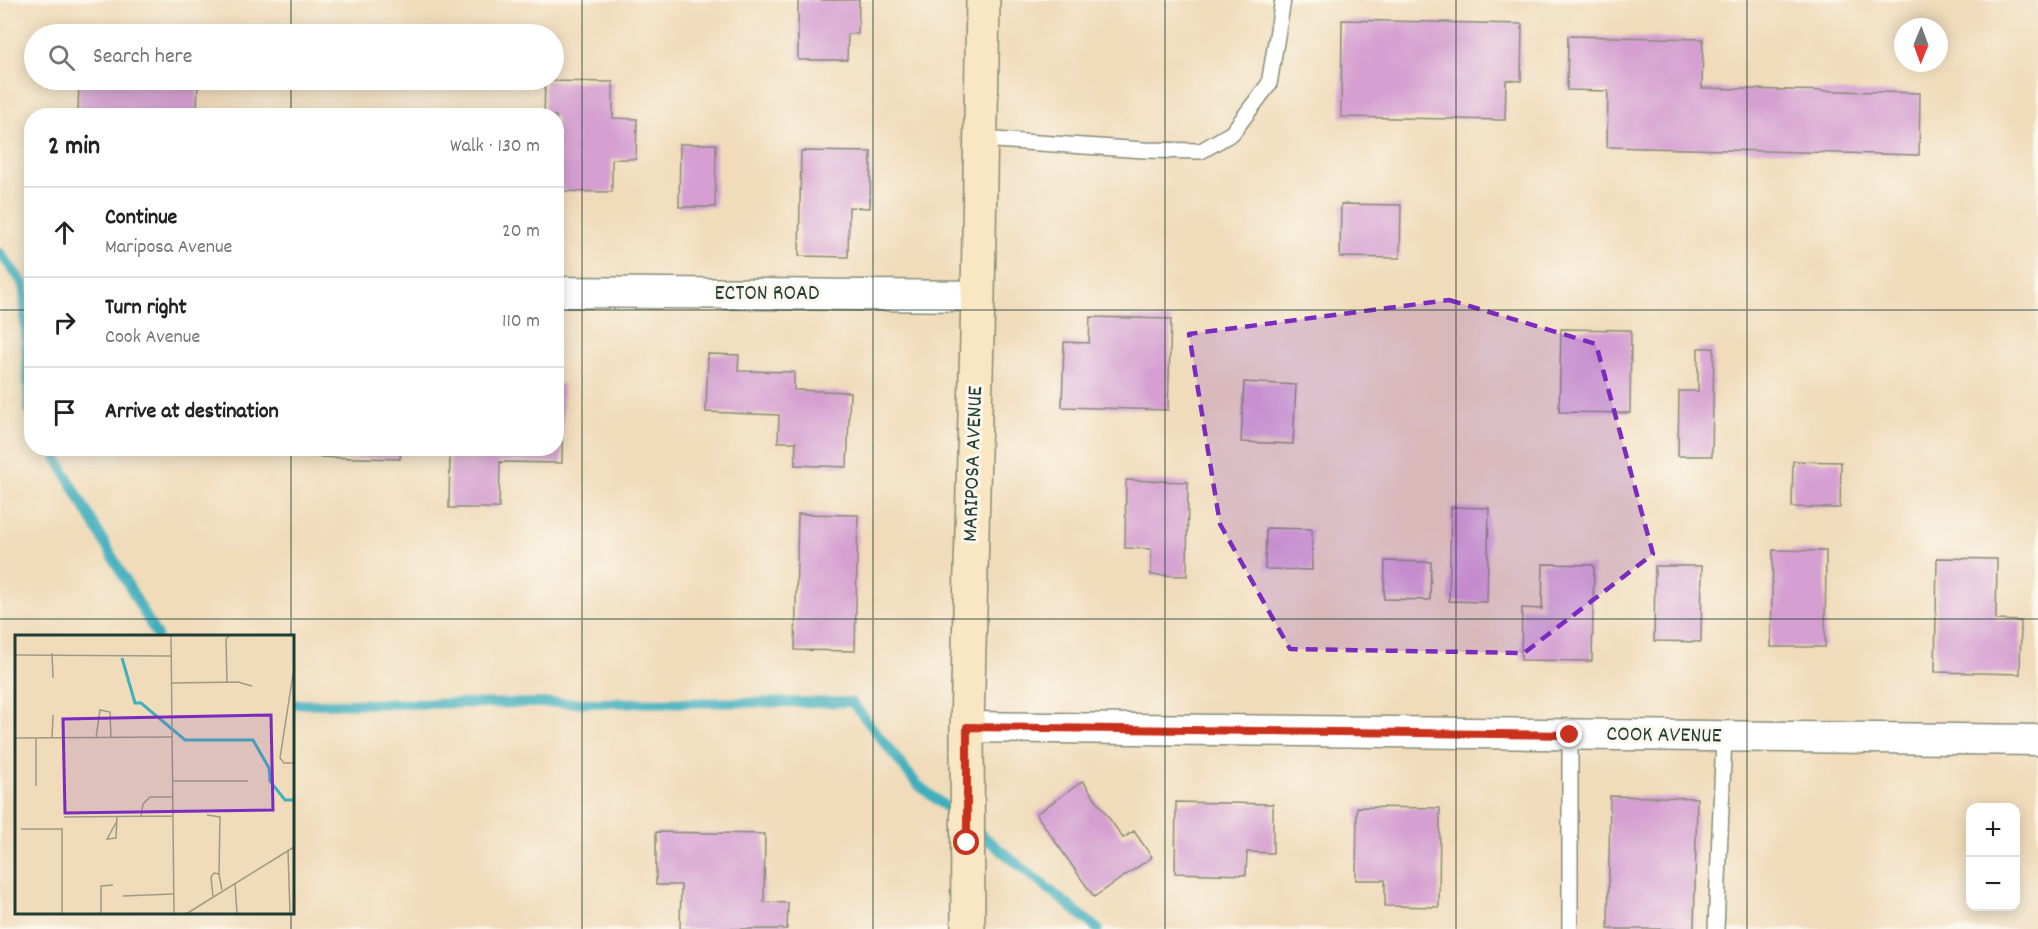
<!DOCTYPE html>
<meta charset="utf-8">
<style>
:root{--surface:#fff;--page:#f2f2f2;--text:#222;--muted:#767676;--line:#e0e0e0}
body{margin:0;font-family:Dekko,sans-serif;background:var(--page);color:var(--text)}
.controls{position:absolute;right:18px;bottom:18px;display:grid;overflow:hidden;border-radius:12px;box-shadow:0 3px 15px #0003}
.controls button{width:54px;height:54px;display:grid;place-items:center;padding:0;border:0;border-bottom:2px solid var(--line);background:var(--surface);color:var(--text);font:30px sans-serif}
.compass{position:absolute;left:1894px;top:18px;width:54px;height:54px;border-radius:50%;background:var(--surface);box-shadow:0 3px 15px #0003;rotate:181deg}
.stop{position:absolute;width:18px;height:18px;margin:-14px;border:4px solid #c8321e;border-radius:50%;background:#fff}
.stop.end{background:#c8321e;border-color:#fff;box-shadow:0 2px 6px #0008}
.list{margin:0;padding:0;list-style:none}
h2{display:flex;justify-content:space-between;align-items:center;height:78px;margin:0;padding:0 24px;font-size:26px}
h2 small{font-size:20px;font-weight:400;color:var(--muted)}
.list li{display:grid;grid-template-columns:39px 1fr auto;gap:18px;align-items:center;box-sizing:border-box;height:90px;padding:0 24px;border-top:2px solid var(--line)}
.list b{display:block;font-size:22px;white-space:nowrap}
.list p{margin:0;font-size:20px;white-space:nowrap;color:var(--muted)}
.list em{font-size:20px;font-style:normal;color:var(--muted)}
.icon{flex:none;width:33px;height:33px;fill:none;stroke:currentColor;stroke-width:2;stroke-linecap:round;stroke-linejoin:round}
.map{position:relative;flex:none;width:2038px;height:929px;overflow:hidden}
.search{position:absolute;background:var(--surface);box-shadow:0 3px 15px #0003;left:24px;top:24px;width:540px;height:66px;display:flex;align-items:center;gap:15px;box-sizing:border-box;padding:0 21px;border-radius:33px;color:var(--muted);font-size:22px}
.panel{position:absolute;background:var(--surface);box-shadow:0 3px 15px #0003;left:24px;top:108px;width:540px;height:348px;border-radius:24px}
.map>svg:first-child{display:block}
</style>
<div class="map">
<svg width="2038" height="929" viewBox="0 0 2038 929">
<rect width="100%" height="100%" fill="#fbf7ec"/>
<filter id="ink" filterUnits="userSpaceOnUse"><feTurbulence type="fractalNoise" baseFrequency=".0167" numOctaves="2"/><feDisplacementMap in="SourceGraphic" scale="12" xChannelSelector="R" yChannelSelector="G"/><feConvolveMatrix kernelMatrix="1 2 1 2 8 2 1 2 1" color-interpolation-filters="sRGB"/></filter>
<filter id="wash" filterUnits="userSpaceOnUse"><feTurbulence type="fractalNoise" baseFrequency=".008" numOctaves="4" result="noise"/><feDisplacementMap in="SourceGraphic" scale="24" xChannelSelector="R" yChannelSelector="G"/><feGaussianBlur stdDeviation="1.35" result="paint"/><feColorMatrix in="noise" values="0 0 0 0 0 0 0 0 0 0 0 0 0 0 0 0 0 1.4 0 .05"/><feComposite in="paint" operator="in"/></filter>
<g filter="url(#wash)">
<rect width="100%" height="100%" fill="#f0dbba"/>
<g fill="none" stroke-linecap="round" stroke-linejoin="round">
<path stroke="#41afbd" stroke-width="10" d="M 0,253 L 24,285 L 29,409 L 32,413
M 51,448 L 157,636
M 292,704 L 852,702 L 917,784 L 961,819
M 973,828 L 1098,929"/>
</g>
<g id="blocks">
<path fill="#d5a0d1" d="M 798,0 L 859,0 L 858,34 L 848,34 L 847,60 L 798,60 Z
M 1342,20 L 1522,24 L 1521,81 L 1506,80 L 1505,120 L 1341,117 Z
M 1568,36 L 1703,39 L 1702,88 L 1920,93 L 1919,155 L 1607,147 L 1608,91 L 1567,90 Z
M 79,80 L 198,80 L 197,116 L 78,114 Z
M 545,81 L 613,82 L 613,118 L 637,119 L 636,159 L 612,159 L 612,192 L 556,191 L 556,116 L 544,116 Z
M 680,144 L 716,144 L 715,207 L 679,207 Z
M 801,151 L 871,152 L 870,208 L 849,207 L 848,257 L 799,256 Z
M 1341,204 L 1401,205 L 1400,258 L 1340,257 Z
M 1090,317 L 1171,319 L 1168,410 L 1062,407 L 1064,342 L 1089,343 Z
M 1561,329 L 1631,330 L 1630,413 L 1559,412 Z
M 1698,348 L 1714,348 L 1712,456 L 1678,456 L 1679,391 L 1698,391 Z
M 708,354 L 739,355 L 738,371 L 794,372 L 794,390 L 850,392 L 847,467 L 795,465 L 796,442 L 778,442 L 779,415 L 706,412 Z
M 1244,382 L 1296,385 L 1293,444 L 1241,442 Z
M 556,384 L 563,384 L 562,463 L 500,462 L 499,508 L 449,508 L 450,448 L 556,448 Z
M 316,448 L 401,448 L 400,459 L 316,457 Z
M 1793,461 L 1841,462 L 1840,508 L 1792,507 Z
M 1126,480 L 1188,482 L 1187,576 L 1151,575 L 1151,549 L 1125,548 Z
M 1451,507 L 1489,508 L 1487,602 L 1449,601 Z
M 798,514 L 858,515 L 855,651 L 795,650 Z
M 1266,528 L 1312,529 L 1312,570 L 1265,569 Z
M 1773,550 L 1826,551 L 1825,647 L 1771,647 Z
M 1937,558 L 1997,559 L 1996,620 L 2021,621 L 2020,674 L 1935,672 Z
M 1385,561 L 1431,562 L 1430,600 L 1384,599 Z
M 1543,564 L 1594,565 L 1592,661 L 1521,660 L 1522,608 L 1542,609 Z
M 1655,566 L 1702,566 L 1701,642 L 1654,641 Z
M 1083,781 L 1123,838 L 1134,831 L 1152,857 L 1094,897 L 1036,814 Z
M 1610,796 L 1697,798 L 1694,929 L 1608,929 Z
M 1176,802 L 1273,804 L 1273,853 L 1247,852 L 1246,875 L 1175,873 Z
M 1357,807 L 1440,808 L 1439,907 L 1385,906 L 1385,880 L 1356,880 Z
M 656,832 L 765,834 L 764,902 L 788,903 L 787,929 L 680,929 L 681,885 L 656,885 Z"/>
</g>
</g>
<g filter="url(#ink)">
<use href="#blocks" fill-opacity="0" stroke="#888c77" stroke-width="1.5"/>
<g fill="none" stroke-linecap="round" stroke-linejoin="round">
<g stroke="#888c77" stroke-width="18">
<path id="lane" d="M 980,139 L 1144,150 L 1201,151 L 1232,133 L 1269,84 L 1283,0
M 1570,929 L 1570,735
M 1716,929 L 1724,737"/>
</g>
<g stroke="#888c77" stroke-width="33">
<path id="street" d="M 556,292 L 978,296
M 967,727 L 2038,740"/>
</g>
<g stroke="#888c77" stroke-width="36">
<path id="secondary" d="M 968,929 L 967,727 L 978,296 L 983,0"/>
</g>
<use href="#lane" stroke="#fff" stroke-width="15"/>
<use href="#street" stroke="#fff" stroke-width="30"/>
<use href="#secondary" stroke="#f9e7c3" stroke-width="33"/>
</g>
</g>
<g fill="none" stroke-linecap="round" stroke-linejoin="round" filter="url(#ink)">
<path stroke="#c8321e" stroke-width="8" d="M 967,843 L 967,727 L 1570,735"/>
</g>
<path fill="#7b2cbf" fill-opacity="0.2" stroke="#7b2cbf" stroke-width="4.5" stroke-dasharray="12 8" stroke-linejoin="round" d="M 1449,300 L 1596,344 L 1653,554 L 1524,653 L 1290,649 L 1220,524 L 1189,334 Z"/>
<path fill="none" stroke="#1f3d34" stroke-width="1.5" stroke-opacity="0.55" d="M 291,0 L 291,34M 582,0 L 582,929M 873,0 L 873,929M 1165,0 L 1165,929M 1456,0 L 1456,929M 1747,0 L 1747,929M 291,80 L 291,116M 0,310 L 32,310M 556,310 L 2038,310M 291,448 L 291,636M 0,619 L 2038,619M 291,912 L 291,929"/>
<g text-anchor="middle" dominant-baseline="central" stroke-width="6" stroke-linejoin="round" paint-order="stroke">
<g font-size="22" fill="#1f3d34" stroke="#fbf7ec">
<text x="767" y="294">ECTON ROAD</text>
<text transform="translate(974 464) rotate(-88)">MARIPOSA AVENUE</text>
<text transform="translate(1664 736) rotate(1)">COOK AVENUE</text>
</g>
</g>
<g transform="translate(15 635)">
<rect width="279" height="279" fill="#f0dbba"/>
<path fill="none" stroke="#41afbd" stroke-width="3" d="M 107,23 L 120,68 L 126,68 L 170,105 L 238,105 L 254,133 L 255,146 L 270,165 L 279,165"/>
<path fill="none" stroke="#9c9c84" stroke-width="1.5" d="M 156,0 L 159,279M 37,18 L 38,43M 0,20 L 156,21M 279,33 L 265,123 L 269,128 L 279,128M 212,47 L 211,4 L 215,0M 156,48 L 223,47 L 237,51M 0,103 L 158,102M 37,103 L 38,80M 81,103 L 85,75 L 95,77 L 96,103M 158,146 L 233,146M 21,151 L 21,103M 192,180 L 205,182 L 204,239M 126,181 L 128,169 L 135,162 L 158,162M 49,182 L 158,181M 102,186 L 92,204 L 101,203 L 102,181M 6,194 L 47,194 L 47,279M 273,216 L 275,279M 220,248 L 222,279M 108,261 L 158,259M 198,261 L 196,242 L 199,238 L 204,239 L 207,255M 86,279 L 86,251 L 98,250M 171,279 L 279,212"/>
<path fill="#7b2cbf" fill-opacity="0.15" stroke="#7b2cbf" stroke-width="3" d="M 256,80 L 258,175 L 50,178 L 48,84 Z"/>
<rect width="279" height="279" fill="none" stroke="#1f3d34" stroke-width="3"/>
</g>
</svg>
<div class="controls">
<button>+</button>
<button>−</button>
</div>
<svg class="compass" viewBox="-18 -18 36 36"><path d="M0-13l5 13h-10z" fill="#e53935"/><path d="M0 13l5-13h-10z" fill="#767676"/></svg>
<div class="stop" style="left:967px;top:843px"></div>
<div class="stop end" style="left:1570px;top:735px"></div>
<div class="search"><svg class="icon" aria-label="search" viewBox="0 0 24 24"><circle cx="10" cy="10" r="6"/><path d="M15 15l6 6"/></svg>Search here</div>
<section class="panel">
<h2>2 min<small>Walk · 130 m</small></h2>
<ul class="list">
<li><svg class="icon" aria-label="ahead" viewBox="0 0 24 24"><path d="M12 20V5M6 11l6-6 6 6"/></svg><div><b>Continue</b><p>Mariposa Avenue</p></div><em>20 m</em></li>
<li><svg class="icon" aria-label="right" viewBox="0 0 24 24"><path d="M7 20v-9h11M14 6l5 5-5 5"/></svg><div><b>Turn right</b><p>Cook Avenue</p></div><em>110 m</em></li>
<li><svg class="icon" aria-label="arrive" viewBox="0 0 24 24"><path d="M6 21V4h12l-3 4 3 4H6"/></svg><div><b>Arrive at destination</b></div></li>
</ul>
</section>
</div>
